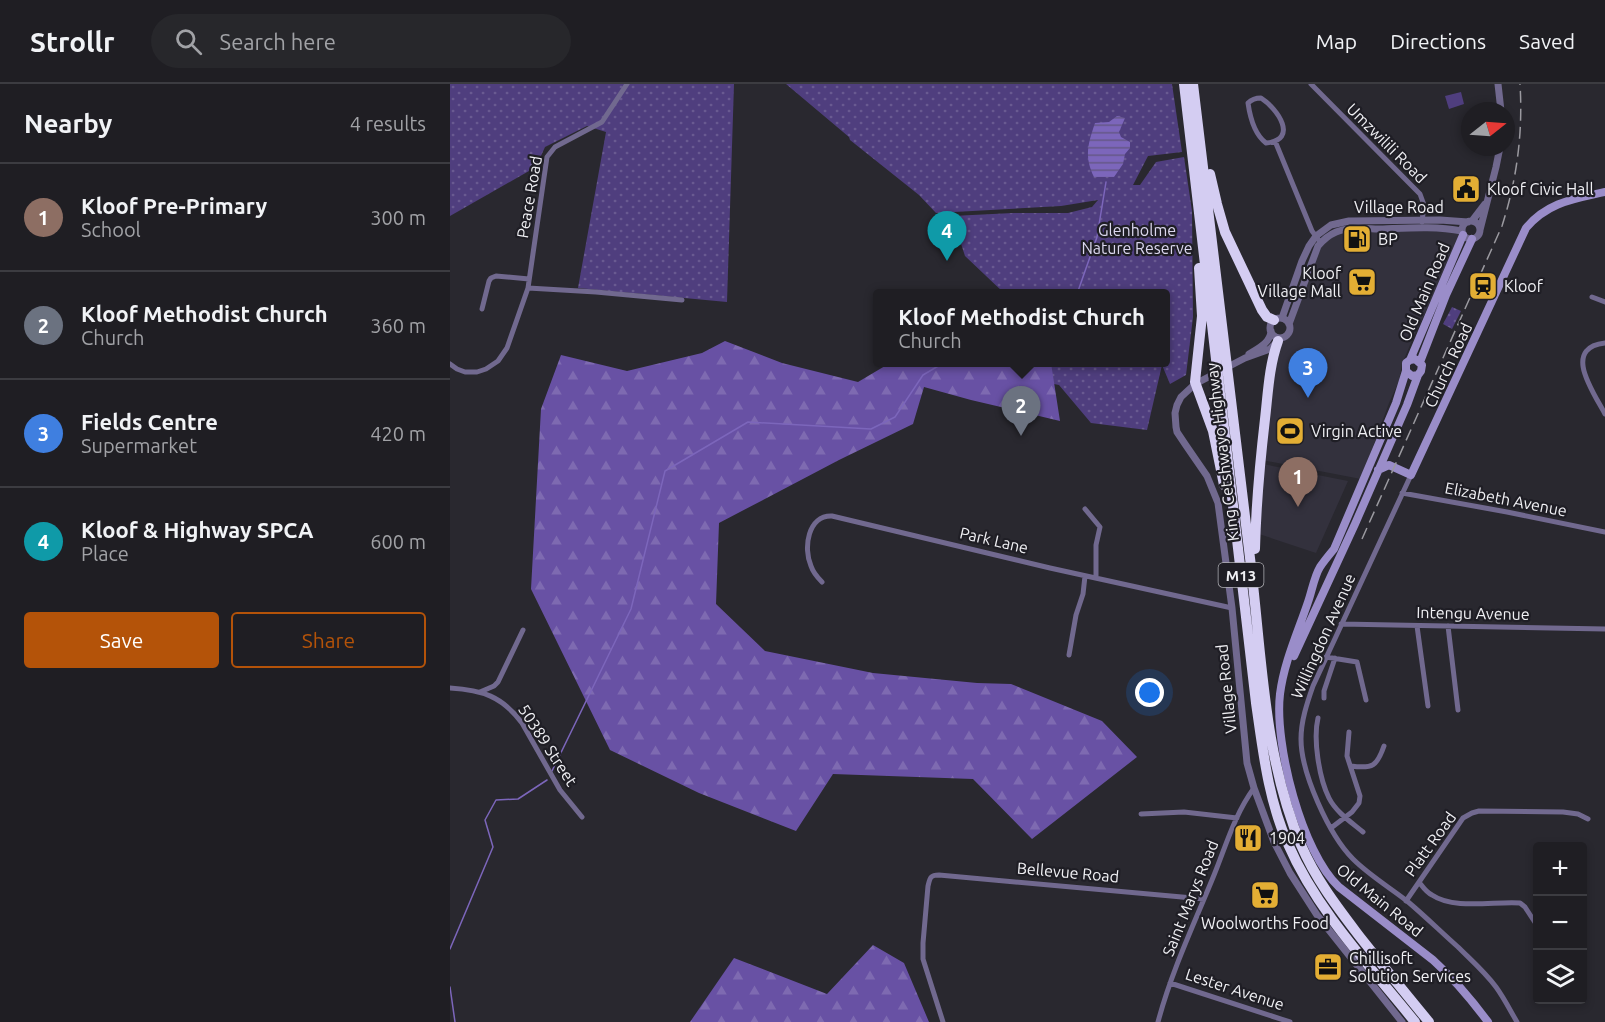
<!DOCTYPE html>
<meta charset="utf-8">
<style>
:root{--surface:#1f1e23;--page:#27272b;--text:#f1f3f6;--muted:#a1a2a6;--line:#3c3c41;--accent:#b45309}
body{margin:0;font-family:Ubuntu,sans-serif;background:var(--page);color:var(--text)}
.controls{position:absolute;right:18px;bottom:18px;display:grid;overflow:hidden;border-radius:6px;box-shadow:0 3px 9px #0003}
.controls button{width:54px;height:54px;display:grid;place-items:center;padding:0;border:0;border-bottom:2px solid var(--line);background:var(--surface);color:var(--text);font:30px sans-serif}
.compass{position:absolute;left:1011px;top:18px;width:54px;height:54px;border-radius:50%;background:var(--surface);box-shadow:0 3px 9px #0003;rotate:73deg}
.you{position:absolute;left:700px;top:609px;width:21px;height:21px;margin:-15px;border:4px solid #fff;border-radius:50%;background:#1a73e8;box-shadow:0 0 0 9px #1a73e833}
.badge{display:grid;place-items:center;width:39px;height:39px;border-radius:50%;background:var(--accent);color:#fff;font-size:20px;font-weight:700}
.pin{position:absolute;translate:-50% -50px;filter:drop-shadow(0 2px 3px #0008)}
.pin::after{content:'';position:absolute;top:32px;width:21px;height:18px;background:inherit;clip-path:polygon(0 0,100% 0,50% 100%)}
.popup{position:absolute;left:423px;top:205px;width:297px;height:78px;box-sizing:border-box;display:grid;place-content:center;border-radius:6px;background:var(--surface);filter:drop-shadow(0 2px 4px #0005);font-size:20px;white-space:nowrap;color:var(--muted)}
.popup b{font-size:22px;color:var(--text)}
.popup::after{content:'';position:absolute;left:50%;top:100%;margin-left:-12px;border:12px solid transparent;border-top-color:var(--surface)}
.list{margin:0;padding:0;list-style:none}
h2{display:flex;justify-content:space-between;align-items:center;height:78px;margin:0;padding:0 24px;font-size:26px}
h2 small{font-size:20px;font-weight:400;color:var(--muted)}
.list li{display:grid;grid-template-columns:39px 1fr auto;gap:18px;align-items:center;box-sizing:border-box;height:108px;padding:0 24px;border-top:2px solid var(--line)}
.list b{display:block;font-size:22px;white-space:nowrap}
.list p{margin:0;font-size:20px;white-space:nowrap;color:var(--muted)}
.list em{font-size:20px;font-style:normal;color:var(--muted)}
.actions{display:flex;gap:12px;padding:18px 24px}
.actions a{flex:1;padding:14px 0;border:2px solid var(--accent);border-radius:6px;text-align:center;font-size:21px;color:var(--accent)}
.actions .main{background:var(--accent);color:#fff}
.icon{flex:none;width:33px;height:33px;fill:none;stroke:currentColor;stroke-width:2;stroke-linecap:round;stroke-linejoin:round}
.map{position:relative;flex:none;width:1155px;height:938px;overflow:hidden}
header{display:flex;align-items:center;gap:36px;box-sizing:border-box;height:84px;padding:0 30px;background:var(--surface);border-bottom:2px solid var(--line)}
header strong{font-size:28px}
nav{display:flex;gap:33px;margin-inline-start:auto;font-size:21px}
.search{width:420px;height:54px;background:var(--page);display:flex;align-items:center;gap:15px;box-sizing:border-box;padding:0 21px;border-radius:33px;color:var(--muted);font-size:22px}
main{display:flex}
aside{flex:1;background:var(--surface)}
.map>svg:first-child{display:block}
</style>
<header>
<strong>Strollr</strong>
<div class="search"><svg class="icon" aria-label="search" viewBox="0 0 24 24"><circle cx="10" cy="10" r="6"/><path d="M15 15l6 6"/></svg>Search here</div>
<nav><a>Map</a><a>Directions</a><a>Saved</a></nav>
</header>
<main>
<aside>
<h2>Nearby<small>4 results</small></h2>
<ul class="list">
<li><span class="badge" style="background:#8d6e63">1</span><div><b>Kloof Pre-Primary</b><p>School</p></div><em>300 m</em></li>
<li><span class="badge" style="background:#6b7280">2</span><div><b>Kloof Methodist Church</b><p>Church</p></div><em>360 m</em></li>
<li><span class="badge" style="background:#3f7fe0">3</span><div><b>Fields Centre</b><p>Supermarket</p></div><em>420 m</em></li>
<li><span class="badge" style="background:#0f9aa8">4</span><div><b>Kloof &amp; Highway SPCA</b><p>Place</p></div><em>600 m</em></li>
</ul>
<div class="actions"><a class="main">Save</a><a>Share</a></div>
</aside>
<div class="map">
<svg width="1155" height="938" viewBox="0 0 1155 938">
<defs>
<pattern id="green-dots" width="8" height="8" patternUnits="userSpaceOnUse" patternTransform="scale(1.5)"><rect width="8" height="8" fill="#4f3e7e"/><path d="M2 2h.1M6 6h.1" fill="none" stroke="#695a91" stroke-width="1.8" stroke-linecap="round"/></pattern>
<pattern id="forest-firs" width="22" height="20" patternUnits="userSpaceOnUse" patternTransform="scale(1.5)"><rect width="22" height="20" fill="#6851a4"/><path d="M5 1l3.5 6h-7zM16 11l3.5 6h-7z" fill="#7e6ab1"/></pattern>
<pattern id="water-rules" width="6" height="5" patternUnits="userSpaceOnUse" patternTransform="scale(1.5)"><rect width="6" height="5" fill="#7c66bb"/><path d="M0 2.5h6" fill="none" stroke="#655888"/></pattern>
</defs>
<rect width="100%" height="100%" fill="#29282f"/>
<path fill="#33313d" d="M 972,145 L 1008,149 L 1010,152 L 1011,155 L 963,254 L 952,280 L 949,297 L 939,319 L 911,395 L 812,376 L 824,274 L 833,253 L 840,247 L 841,238 L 869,163 L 878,154 L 894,148 Z
M 813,380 L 898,397 L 866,469 L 806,449 Z"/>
<path fill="url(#green-dots)" d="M 0,0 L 284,0 L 277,218 L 128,204 L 156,48 L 137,42 L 95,63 L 86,83 L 0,132 Z
M 336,0 L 722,0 L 732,68 L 698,72 L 683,101 L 690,101 L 706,78 L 734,73 L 742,127 L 743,233 L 736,291 L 720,300 L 712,281 L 697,346 L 641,339 L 609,301 L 594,298 L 592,279 L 715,278 L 715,210 L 554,209 L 515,172 L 502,132 L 563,129 L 618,129 L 642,123 L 648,116 L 611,122 L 486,129 L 469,111 L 400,56 L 399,53 Z
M 1002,223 L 1011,227 L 1002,245 L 993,240 Z"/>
<path fill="url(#forest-firs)" d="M 275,257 L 332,279 L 408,298 L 440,279 L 601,279 L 610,337 L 521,316 L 474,303 L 463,340 L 389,376 L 269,439 L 266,520 L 315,567 L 423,589 L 527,599 L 561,600 L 652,637 L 687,673 L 582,755 L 523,695 L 383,690 L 346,747 L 249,709 L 160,666 L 81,505 L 91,325 L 111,271 L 177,287 L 252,269 Z
M 423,861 L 454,879 L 479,938 L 240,938 L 284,874 L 377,910 Z"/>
<path fill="#4f3e7e" d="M 1011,8 L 1014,20 L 999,25 L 995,12 Z"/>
<path fill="url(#water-rules)" d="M 667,32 L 675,34 L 669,48 L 671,53 L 680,58 L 680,64 L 675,70 L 673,80 L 664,93 L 644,93 C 634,72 638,60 645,39 L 659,38 Z"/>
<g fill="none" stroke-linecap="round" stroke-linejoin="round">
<path stroke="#7c66bb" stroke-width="1.5" d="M 627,210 L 647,153 L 656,98
M 102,687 L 181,525 L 215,387 L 298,338 L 421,345 L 445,333 L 473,291 L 495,278
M 0,865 L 43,763 L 35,736 L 46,716 L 68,715 L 97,696
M 0,903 L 5,938"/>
<path stroke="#71698f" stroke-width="5" d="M 861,0 L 970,110 L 974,121 L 972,138
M 811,14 C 828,25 849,56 816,59 C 804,50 800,33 798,19 C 802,15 806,14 811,14 Z
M 825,57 L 862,147 L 871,159
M 78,204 L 146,208 L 232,216
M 1142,213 L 1155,218
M 32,225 L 39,197 L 41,194 L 46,192 L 79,195
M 1155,259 C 1111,264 1144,309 1155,330
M 0,280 L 7,285 L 15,288 L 27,288 L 36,285 L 48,277 L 57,264 L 78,204 L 97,73 L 105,63 L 152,38 L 177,0
M 961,391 L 863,602 C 857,619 851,637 851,655 C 851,689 879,751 903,775 C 919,791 939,803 957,817 C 975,832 991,848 1008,863 C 1021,876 1035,888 1046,903 C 1054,914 1060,926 1067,938
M 952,409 L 1057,428 L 1155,448
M 635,425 L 650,443 L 646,461 L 646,494
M 372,498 C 367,493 363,488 361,482 C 353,464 358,431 382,432 L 600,484 L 782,524
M 891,540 L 1155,545
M 967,542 L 978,622
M 998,542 L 1008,626
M 619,571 L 626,531 L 633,510 L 635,492
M 876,573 L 907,578 L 916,616
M 0,604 C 32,606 52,612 72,639 L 110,706 L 132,733
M 30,608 L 44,602 L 48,598 L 73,546
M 874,614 L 874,607 L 885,574
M 868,634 C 863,655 869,694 879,714 C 886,728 901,738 913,748
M 901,682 C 923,685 927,682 934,662
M 691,730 L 734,728 L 787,734
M 881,744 L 902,728 L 909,719 L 910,712 L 897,672 L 899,648
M 969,798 C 973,803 976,808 982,811 C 1004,826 1045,817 1070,819 L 1075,823 L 1088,843
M 956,817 L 1013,734 L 1022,729 L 1029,727 L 1113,728 L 1128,730 L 1138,735
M 720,899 L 840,938
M 493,938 L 473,875 L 473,859 L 478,802 C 480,794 480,791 489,791 L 754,815
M 708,938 C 721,889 743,842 762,796 C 775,765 784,731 804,704"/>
<path stroke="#71698f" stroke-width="7" d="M 1048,0 L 1051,27
M 1022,137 L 1035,120
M1012 146a9 9 0 1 1 18 0a9 9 0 1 1-18 0Z
M 1030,146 L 1046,83 L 1050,63
M 832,234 L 852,177 L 859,162 L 866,152 L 881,141 L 899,137 L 990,136 L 1018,138
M820 244a10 10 0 1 1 20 0a10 10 0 1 1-20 0Z
M 839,240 L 868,162 C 873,156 879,151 886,148 C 900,142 918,145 933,145 C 959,144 986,142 1012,147
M 827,258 L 820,265 L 795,274 L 745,300 L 731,313 L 727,321 L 725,329 L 726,343 L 727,348 L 735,360 L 757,392 L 768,419 L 782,524 L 797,679 L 804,704 L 824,758 L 840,789 L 867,831 L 952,938
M 799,270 C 809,264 820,259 821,247"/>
<path stroke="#9a8dc9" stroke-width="8" d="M 960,276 L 1013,151
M 970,278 L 996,211 L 1022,155
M 956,287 L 962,292 L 968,291 L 971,287 L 972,281 L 965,275 L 960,276 L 956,279 L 956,287 L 946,319 L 884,465 C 879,471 874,477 870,483 C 864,493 862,507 858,518 C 848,548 834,578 830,610 C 824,660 852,769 889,803 L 983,876 C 1004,895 1021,915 1038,938
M 928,386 L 939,381 L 961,391 L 1076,144 C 1098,118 1124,115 1155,108
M 844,572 L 905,440 L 957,321 L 968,291"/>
<path stroke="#d4cdf2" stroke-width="10" d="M 734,0 L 806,619 C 813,667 818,715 838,760 C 867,827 920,882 965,938
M 743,0 C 762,158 781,316 800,474 C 812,570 813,671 851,761 C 866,796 888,824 910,853 C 933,882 956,910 979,938
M 760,90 L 767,120 L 775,148 L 812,226 L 817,233 L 824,236
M 749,184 L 752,232 L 745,298 L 763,347 L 774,401
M 805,465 C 806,421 810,378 815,335 C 818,309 819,282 828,257"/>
<path stroke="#9b9aa0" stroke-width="1.5" stroke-dasharray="12 6" stroke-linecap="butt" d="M 912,455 L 1052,142 C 1067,95 1073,49 1070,0"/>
</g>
<defs>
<g id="civic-square" transform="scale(1.5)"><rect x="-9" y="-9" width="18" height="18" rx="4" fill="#e3ae34" stroke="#1f1e25"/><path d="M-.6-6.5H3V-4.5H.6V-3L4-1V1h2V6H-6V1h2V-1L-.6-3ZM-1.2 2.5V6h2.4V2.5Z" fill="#111"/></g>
<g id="fuel-square" transform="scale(1.5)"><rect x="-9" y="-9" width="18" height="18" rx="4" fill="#e3ae34" stroke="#1f1e25"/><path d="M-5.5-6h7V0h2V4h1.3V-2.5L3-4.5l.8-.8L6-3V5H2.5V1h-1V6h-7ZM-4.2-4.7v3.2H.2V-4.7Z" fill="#111"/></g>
<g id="supermarket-square" transform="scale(1.5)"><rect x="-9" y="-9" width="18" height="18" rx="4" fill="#e3ae34" stroke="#1f1e25"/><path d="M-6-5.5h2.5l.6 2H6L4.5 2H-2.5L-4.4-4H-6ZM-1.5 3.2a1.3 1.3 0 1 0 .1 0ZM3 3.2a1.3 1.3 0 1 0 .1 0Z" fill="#111"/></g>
<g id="station-square" transform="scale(1.5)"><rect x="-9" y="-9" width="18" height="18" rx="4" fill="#e3ae34" stroke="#1f1e25"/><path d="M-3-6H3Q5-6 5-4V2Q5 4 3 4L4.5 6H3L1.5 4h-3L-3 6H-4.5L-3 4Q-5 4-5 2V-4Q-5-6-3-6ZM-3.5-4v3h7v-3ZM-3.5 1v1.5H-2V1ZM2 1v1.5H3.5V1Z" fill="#111"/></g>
<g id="stadium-square" transform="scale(1.5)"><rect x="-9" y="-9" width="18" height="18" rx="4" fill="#e3ae34" stroke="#1f1e25"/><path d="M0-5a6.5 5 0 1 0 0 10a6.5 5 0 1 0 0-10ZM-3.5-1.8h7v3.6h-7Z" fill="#111"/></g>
<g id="restaurant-square" transform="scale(1.5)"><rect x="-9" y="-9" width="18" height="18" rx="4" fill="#e3ae34" stroke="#1f1e25"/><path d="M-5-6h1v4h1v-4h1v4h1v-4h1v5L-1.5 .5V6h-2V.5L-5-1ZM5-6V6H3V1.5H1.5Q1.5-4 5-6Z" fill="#111"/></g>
<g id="office-square" transform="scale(1.5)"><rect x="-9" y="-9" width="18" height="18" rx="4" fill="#e3ae34" stroke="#1f1e25"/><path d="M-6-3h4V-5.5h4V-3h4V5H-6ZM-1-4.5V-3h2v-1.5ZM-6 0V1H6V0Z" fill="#111"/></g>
</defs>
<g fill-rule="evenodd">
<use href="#civic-square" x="1016" y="105"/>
<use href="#fuel-square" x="907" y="155"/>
<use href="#supermarket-square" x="912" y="198"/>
<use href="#station-square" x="1033" y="202"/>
<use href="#stadium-square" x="840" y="347"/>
<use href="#restaurant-square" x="798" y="754"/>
<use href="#supermarket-square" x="815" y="811"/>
<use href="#office-square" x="878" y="883"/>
</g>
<g text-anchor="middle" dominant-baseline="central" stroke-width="4.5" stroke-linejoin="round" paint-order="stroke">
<rect fill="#1f1e25" stroke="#b1b1b6" stroke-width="1.5" x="768.5" y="479" width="45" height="24" rx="4.5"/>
<g font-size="15" font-weight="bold" fill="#f0f0f4">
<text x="791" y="491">M13</text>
</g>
<g font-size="16" fill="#f0f0f4" stroke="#1f1e25">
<text transform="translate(937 59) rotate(45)">Umzwilili Road</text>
<text transform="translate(79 113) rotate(-80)">Peace Road</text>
<text x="949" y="123">Village Road</text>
<text transform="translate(974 208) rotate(-67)">Old Main Road</text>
<text transform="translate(998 281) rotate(-65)">Church Road</text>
<text transform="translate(772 368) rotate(-97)">King Cetshwayo Highway</text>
<text transform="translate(1056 415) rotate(11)">Elizabeth Avenue</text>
<text transform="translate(544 456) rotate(13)">Park Lane</text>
<text transform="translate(1023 529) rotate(1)">Intengu Avenue</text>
<text transform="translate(873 552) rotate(-66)">Willingdon Avenue</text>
<text transform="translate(776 605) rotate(-96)">Village Road</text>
<text transform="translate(98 661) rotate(57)">50389 Street</text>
<text transform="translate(980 760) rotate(-54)">Platt Road</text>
<text transform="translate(618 788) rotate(5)">Bellevue Road</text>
<text transform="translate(740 814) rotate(-68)">Saint Marys Road</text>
<text transform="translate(930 816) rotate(39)">Old Main Road</text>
<text transform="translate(785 905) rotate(18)">Lester Avenue</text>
</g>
<g font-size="16" fill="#f0f0f4" stroke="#1f1e25" text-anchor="start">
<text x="1037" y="105">Kloof Civic Hall</text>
<text x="928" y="155">BP</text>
<text x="891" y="189" text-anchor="end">Kloof<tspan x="891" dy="18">Village Mall</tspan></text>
<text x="1054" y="202">Kloof</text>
<text x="861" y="347">Virgin Active</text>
<text x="819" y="754">1904</text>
<text x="815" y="839" text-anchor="middle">Woolworths Food</text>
<text x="899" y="874">Chillisoft<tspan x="899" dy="18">Solution Services</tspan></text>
</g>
<g font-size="16" fill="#dbd7ee" stroke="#1f1e25">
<text x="687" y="146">Glenholme<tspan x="687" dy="18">Nature Reserve</tspan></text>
</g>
</g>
</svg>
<div class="controls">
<button>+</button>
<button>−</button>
<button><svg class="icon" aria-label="layers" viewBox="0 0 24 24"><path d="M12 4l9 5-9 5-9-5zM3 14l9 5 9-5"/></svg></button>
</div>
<svg class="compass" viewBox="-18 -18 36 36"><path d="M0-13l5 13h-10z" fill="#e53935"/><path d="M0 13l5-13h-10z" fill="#a1a2a6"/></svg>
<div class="you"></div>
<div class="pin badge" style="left:848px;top:423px;background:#8d6e63">1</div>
<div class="pin badge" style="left:571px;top:352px;background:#6b7280">2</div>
<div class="popup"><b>Kloof Methodist Church</b>Church</div>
<div class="pin badge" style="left:858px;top:314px;background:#3f7fe0">3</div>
<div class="pin badge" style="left:497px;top:177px;background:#0f9aa8">4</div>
</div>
</main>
